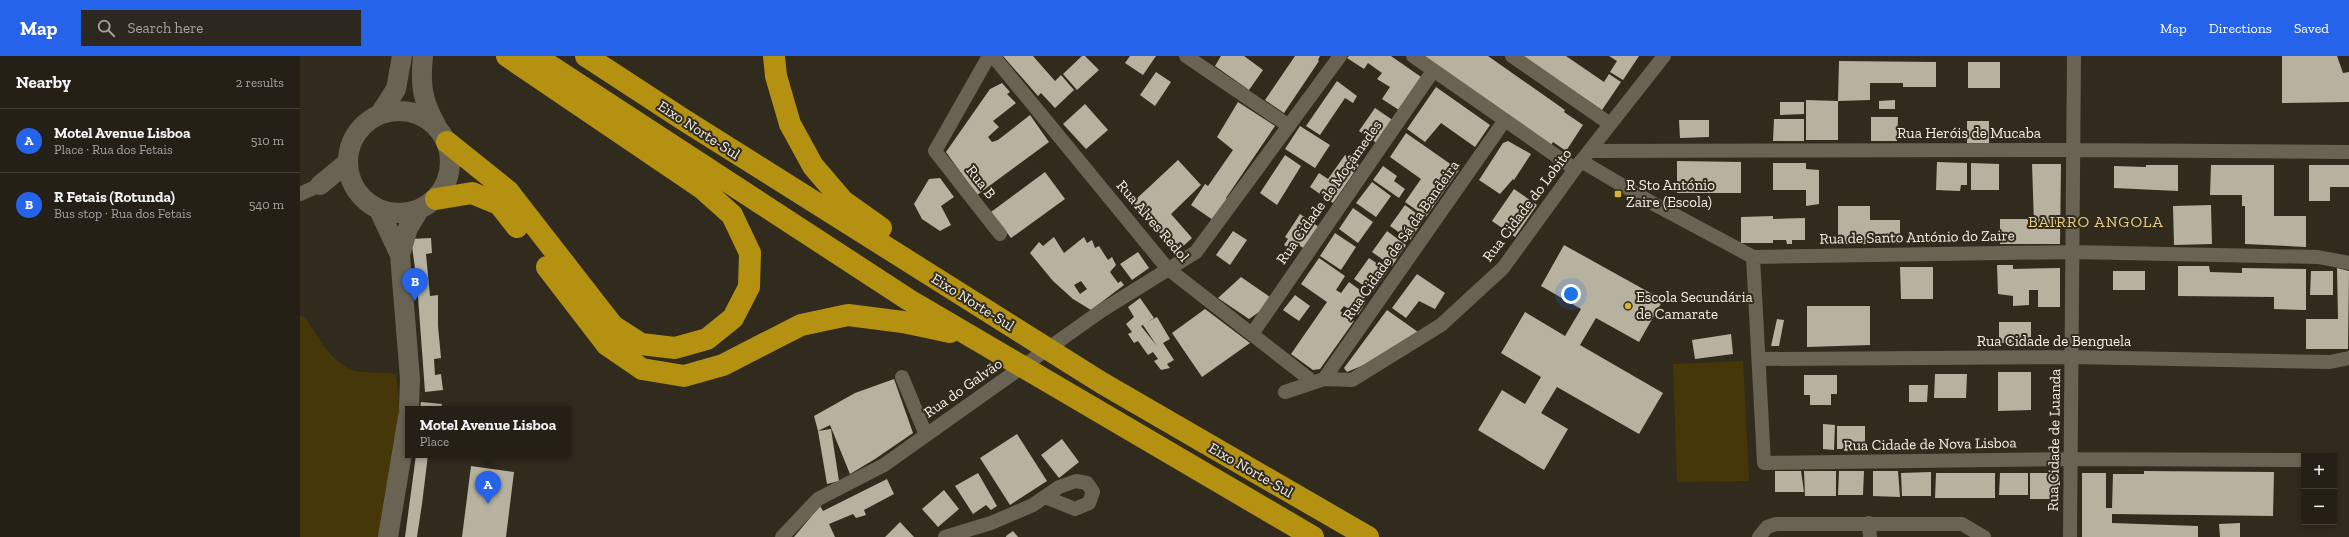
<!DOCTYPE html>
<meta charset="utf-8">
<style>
:root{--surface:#252016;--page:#2d281f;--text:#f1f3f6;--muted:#a3a3a1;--line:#423e35;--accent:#2563eb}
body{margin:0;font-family:"Zilla Slab",serif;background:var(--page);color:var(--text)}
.controls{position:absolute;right:12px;bottom:12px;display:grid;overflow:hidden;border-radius:0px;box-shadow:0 2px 6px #0003}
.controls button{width:36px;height:36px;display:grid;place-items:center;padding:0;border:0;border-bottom:1px solid var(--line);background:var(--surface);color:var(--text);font:20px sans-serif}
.you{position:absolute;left:1271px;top:238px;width:14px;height:14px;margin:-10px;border:3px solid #fff;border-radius:50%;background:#1a73e8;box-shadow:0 0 0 6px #1a73e833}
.badge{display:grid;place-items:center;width:26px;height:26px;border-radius:50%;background:var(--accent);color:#fff;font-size:13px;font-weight:700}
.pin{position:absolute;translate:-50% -33px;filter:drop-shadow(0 1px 2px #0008)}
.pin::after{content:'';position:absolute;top:21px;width:14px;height:12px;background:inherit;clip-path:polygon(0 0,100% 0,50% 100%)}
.popup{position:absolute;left:105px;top:350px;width:166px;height:52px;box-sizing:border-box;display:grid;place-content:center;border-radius:0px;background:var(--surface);filter:drop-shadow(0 1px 3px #0005);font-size:13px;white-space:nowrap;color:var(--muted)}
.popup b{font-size:15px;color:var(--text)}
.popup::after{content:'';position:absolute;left:50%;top:100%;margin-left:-8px;border:8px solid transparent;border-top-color:var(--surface)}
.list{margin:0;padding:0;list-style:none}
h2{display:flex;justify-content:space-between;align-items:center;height:52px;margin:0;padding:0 16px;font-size:17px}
h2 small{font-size:13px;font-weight:400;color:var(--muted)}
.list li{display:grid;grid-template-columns:26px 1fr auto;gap:12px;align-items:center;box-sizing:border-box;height:64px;padding:0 16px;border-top:1px solid var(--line)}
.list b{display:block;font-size:15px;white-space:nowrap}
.list p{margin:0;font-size:13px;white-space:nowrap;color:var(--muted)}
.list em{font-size:13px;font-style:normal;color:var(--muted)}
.icon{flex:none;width:22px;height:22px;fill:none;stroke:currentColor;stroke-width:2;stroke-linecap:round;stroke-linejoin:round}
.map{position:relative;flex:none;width:2049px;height:481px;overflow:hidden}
header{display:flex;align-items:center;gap:24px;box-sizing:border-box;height:56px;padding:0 20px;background:var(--accent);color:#fff}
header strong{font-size:19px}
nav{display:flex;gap:22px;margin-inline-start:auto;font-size:14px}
.search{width:280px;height:36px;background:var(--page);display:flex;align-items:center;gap:10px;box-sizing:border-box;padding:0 14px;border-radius:0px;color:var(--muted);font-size:15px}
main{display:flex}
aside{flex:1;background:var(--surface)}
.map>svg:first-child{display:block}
</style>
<header>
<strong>Map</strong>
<div class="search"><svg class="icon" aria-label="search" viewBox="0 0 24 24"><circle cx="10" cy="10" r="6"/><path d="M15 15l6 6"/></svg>Search here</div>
<nav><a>Map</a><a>Directions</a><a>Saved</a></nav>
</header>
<main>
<aside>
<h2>Nearby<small>2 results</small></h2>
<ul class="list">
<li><span class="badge">A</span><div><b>Motel Avenue Lisboa</b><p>Place · Rua dos Fetais</p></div><em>510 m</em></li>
<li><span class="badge">B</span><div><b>R Fetais (Rotunda)</b><p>Bus stop · Rua dos Fetais</p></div><em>540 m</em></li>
</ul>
</aside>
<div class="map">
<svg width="2049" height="481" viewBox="0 0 2049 481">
<rect width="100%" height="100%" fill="#312b1d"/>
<path fill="#463708" d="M 0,260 L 5,261 C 19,282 30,306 55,315 C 62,317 85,316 96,318 L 102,372 L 79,481 L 0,481 Z
M 1443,305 L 1449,425 L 1377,426 L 1373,308 Z"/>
<path fill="#b7b19f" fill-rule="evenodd" d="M 703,0 L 733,0 L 755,25 L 761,19 L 774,34 L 755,52 L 741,37 L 738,40 Z
M 782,0 L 785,0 L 799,14 L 777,34 L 763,18 Z
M 830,0 L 856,0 L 843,19 L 825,7 Z
M 921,0 L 944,0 L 963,14 L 949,34 L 915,10 Z
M 995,0 L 1020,0 L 1018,4 L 1019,5 L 984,57 L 965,44 Z
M 1049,0 L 1091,0 L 1124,23 L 1102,56 L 1082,43 L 1090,31 L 1077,23 L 1082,17 L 1068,7 L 1064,13 L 1047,2 Z
M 1121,0 L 1188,0 L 1265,54 L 1264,56 L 1283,69 L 1266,95 L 1253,86 L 1251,89 Z
M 1222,0 L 1266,0 L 1304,26 L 1309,18 L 1321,26 L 1302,54 Z
M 1309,0 L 1339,0 L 1323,24 L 1310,16 L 1317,5 Z
M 1982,0 L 2037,0 L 2043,17 L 2049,16 L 2049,46 L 1982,47 Z
M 1539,5 L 1636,6 L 1636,31 L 1603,31 L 1603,27 L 1570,27 L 1570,44 L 1538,45 Z
M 1668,6 L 1700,6 L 1700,32 L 1668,32 Z
M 856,16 L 871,26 L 855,50 L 840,39 Z
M 1037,25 L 1057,40 L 1053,47 L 1045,42 L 1020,79 L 1006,70 Z
M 702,27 L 710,36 L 707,38 L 716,47 L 693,65 L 699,71 L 688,81 L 692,86 L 698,84 L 730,59 L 749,86 L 677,139 L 646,96 L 690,33 Z
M 1136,31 L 1190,69 L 1175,91 L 1141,67 L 1125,86 L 1107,73 Z
M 1506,44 L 1538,45 L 1538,84 L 1506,84 Z
M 1595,44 L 1595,53 L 1579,53 L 1579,45 Z
M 938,46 L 975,70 L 926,142 L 928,144 L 913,164 L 891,149 L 905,128 L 908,130 L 933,94 L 917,81 Z
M 1480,46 L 1504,46 L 1504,58 L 1480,59 Z
M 785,48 L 808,74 L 786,93 L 763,68 Z
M 1075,52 L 1094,65 L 1078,88 L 1059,75 Z
M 1571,61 L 1598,61 L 1597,85 L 1571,85 Z
M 1474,63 L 1504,63 L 1504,85 L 1473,85 Z
M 1379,64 L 1409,64 L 1409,81 L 1380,82 Z
M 1667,65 L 1689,65 L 1689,87 L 1667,87 Z
M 1000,70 L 1030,89 L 1015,112 L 985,93 Z
M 1106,77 L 1159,114 L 1126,161 L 1105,146 L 1121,123 L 1090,101 Z
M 1208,85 L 1231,98 L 1214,124 L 1213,123 L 1200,138 L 1179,124 L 1203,87 Z
M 985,99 L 1001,110 L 977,149 L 960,137 Z
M 1045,99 L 1059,109 L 1033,147 L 1010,131 L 1019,117 L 1028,123 Z
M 878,104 L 901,129 L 871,158 L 892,182 L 880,193 L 874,193 L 832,147 Z
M 1377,105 L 1441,106 L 1441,137 L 1377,137 Z
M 1637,106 L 1667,107 L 1667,129 L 1661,129 L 1660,135 L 1636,134 Z
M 1473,107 L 1506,107 L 1506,113 L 1519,114 L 1519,148 L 1506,150 L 1506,134 L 1473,134 Z
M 1671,107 L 1699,108 L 1699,134 L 1671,134 Z
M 1732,108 L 1761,108 L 1760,188 L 1700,188 L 1700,163 L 1731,163 L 1731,168 L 1734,168 Z
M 1846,109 L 1878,109 L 1878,135 L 1814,132 L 1814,110 L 1846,111 Z
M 1911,109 L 1974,109 L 1974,160 L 2006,160 L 2006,191 L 1945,188 L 1945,150 L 1942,150 L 1942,139 L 1910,139 Z
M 2009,109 L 2049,109 L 2049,131 L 2030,131 L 2030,145 L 2009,145 Z
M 1083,110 L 1097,120 L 1094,125 L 1105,133 L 1099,142 L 1073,124 Z
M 745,116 L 765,143 L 711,182 L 691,156 Z
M 640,122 L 654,141 L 641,150 L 651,169 L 640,175 L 622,163 L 614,148 L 629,123 Z
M 1072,126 L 1091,140 L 1076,161 L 1056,147 Z
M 1214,133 L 1237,149 L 1215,181 L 1192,165 Z
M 1105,149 L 1124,163 L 1110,184 L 1090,170 Z
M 1911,149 L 1912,188 L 1874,189 L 1873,150 Z
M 1538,150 L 1570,150 L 1570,164 L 1600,164 L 1600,188 L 1538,188 Z
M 1053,152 L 1073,166 L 1058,187 L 1039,173 Z
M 1000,158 L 1019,171 L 1005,193 L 995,187 L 990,193 L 984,189 L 988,183 L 985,181 Z
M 1473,160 L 1473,163 L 1505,162 L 1505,184 L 1492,184 L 1492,188 L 1487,188 L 1486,184 L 1473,184 L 1473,187 L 1441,187 L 1441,161 Z
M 933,175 L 947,184 L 930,209 L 916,199 Z
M 1087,175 L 1106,189 L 1092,210 L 1072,196 Z
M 1035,177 L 1056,191 L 1041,214 L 1020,200 Z
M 754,181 L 764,197 L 784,181 L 787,187 L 792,184 L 795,192 L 799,190 L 808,204 L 812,201 L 816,209 L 810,216 L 818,227 L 821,225 L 824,229 L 791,254 L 773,243 L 753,225 L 730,197 L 739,186 L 743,190 ZM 781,225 L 787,233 L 780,238 L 774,229 Z
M 131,182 L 132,197 L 126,198 L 130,240 L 138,239 L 138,270 L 141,302 L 134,303 L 135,319 L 141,318 L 143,334 L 125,336 L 117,227 L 111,183 Z
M 1264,189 L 1363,244 L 1339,286 L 1296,262 L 1280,289 L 1363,337 L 1339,378 L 1257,331 L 1241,357 L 1268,373 L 1244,414 L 1178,374 L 1202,334 L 1225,348 L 1241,321 L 1201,297 L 1225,256 L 1265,280 L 1281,253 L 1241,230 Z
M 838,196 L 849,212 L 832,224 L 820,208 Z
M 1019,202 L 1045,220 L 1036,234 L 1041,237 L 1049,226 L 1067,239 L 1063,244 L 1066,246 L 1058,259 L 1044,250 L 1040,255 L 1054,265 L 1020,313 L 1013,314 L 991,298 L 1027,246 L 1001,228 Z
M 1069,202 L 1088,215 L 1073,236 L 1054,223 Z
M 1697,209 L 1713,209 L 1713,213 L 1760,212 L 1760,251 L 1738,251 L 1738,234 L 1729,234 L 1729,249 L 1713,250 L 1713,240 L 1698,238 Z
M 1878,210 L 1909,210 L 1910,216 L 1942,217 L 1942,212 L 2006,213 L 2006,254 L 1974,253 L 1974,241 L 1878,240 Z
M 1600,211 L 1633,211 L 1633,243 L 1601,243 Z
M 2037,212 L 2049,215 L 2048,293 L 2006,293 L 2006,263 L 2038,263 Z
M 1813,215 L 1845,215 L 1845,234 L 1813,234 Z
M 2011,215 L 2033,215 L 2033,239 L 2010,239 Z
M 1117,218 L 1145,237 L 1135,253 L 1119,245 L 1106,262 L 1092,252 Z
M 941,221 L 970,241 L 959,256 L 949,263 L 918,242 Z
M 995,239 L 1010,250 L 999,265 L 983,254 Z
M 840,242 L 854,262 L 847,266 L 857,261 L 870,283 L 863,287 L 874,304 L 867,308 L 870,312 L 861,314 L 854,305 L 858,303 L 853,296 L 848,299 L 838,285 L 834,287 L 828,278 L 832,276 L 826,268 L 834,261 L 828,251 ZM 843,269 L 857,290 L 841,270 Z
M 1507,250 L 1570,250 L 1570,289 L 1507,291 Z
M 905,253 L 950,287 L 902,321 L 872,277 Z
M 1087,254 L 1118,276 L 1071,306 L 1047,316 L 1044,312 Z
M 1477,263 L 1484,264 L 1479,290 L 1471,290 Z
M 1699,266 L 1731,266 L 1731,287 L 1699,287 Z
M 1431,278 L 1433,298 L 1395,303 L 1392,284 Z
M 1698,316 L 1731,316 L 1731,354 L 1698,355 Z
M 1635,318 L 1667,318 L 1666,342 L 1634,342 Z
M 1504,319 L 1537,319 L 1537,338 L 1531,338 L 1531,349 L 1510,349 L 1510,339 L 1504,339 Z
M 594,323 L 613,377 L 575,403 L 550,418 L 530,369 L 518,375 L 514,360 L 555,337 Z
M 1609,329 L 1628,329 L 1627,346 L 1609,346 Z
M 121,346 L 142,348 L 141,353 L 120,353 Z
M 1523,368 L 1535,369 L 1534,394 L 1523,393 Z
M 1537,370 L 1565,370 L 1565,393 L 1537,393 Z
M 531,373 L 539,425 L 527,428 L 518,375 Z
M 717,378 L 747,425 L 710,449 L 680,402 Z
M 762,383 L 779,406 L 759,422 L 741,399 Z
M 116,399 L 128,399 L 122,448 L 117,481 L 105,481 Z
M 171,410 L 214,416 L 206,481 L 162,481 Z
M 1475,415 L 1501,415 L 1504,436 L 1475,436 Z
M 1504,415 L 1536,415 L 1536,440 L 1505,440 Z
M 1539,415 L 1564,415 L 1563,439 L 1538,439 Z
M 1573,415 L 1598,415 L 1600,441 L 1573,440 Z
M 1844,415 L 1974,416 L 1973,460 L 1812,458 L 1812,467 L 1898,470 L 1898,481 L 1782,481 L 1782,417 L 1806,417 L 1806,452 L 1812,452 L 1813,418 L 1844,418 Z
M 1631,416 L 1631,440 L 1602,440 L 1601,417 Z
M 678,417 L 697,450 L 691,454 L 686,449 L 673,458 L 655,430 Z
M 1636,417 L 1695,417 L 1695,442 L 1635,442 Z
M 1700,417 L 1728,417 L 1728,439 L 1699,439 Z
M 1730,417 L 1760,417 L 1760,443 L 1730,443 Z
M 587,423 L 594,438 L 564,454 L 566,459 L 556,462 L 553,458 L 529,468 L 535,481 L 494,481 L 520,450 L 523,455 Z
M 644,434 L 659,453 L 638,471 L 622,453 Z
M 600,466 L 614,481 L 585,481 Z
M 1940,467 L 1940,481 L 1920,481 L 1919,468 Z
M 713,475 L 718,481 L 706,481 L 706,480 Z"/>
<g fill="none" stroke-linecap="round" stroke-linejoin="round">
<path stroke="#686353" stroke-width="14" d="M 689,0 L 635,95 L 700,178
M 693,0 L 867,212 L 1013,326
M 886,0 L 989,70
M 1113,0 L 1275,113
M 1212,0 L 1310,68
M 1289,95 L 1774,94 L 2049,96
M 1281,105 L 1354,148 L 1453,201 L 1773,196 L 2018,201 L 2049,207
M 0,138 L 20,129
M 1453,201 L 1464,407 L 1771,403 L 2004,404
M 952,278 L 1133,15
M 1459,303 L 1772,301 L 2030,306 L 2049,302
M 602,321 L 626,379
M 1024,323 L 1205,64
M 985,336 L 1024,323 L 1052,324 L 1141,269 L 1203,212 L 1275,113 L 1364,0
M 1569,467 L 1570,481
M 482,481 L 518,443 L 584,409 L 801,255 L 896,196 L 1040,0
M 645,481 L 691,467 L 733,449 L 759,431 L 776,425 L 787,427 L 793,436 L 789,447 L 775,453 L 745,441
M 1459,481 L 1467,471 L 1476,468 L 1662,468 L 1684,481
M 1770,481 L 1774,0"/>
<path stroke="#686353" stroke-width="20" d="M 123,0 C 120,28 122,44 136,69
M48 106a51 51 0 1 1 102 0a51 51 0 1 1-102 0Z
M 80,58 L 96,33 L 102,0
M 20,129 L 48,106
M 79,154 L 100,199 L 110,323 L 109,353
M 100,199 L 108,172 L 119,154
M 88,481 L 108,361"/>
<path stroke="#b59112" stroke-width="22" d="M 235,0 L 609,244 L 1013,481
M 286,0 L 384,64 L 802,327 L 1068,481
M 474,0 L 476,20 L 490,68 L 513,110 L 543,145 L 581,172
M 147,86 L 208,135 L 313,270 L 341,288 L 375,292 L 407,283 L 433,262 L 449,231 L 450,197 L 432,159 L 403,133 L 207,0
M 136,143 L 172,137 L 199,148 L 217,171
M 247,211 L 307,289 L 342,313 L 384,320 L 423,309 L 501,269 L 548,259 L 603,266 L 650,276"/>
</g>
<g fill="#dbb233" stroke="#312b1d" stroke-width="1.5">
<rect x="1314" y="134" width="8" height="8" rx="2"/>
<circle cx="1328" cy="250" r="4"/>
</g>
<g text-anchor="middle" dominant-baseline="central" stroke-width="4" stroke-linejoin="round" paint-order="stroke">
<g font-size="15" fill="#f4f0e7" stroke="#312b1d">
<text transform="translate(399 74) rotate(33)">Eixo Norte-Sul</text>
<text x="1669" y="77">Rua Heróis de Mucaba</text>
<text transform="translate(681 126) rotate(52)">Rua B</text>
<text transform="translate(1029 136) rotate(-55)">Rua Cidade de Moçâmedes</text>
<text transform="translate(1227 149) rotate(-53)">Rua Cidade do Lobito</text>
<text transform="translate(853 165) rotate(49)">Rua Alves Redol</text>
<text transform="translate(1617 181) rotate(-1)">Rua de Santo António do Zaire</text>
<text transform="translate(1101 184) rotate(-55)">Rua Cidade de Sá da Bandeira</text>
<text transform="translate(673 246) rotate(32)">Eixo Norte-Sul</text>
<text x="1754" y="285">Rua Cidade de Benguela</text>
<text transform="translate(663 332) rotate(-35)">Rua do Galvão</text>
<text transform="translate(1754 384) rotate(-89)">Rua Cidade de Luanda</text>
<text transform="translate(1630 388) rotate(-1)">Rua Cidade de Nova Lisboa</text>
<text transform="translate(951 414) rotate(30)">Eixo Norte-Sul</text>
</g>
<g font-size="15" fill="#f4f0e7" stroke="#312b1d" text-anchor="start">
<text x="1326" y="129">R Sto António<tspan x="1326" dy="17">Zaire (Escola)</tspan></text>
<text x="1336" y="241">Escola Secundária<tspan x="1336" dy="17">de Camarate</tspan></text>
</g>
<g font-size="16" letter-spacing="1" fill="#e8cc80" stroke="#312b1d">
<text x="1796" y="165">BAIRRO ANGOLA</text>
</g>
</g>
</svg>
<div class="controls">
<button>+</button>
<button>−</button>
</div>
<div class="you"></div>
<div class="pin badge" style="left:188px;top:448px">A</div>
<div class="popup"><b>Motel Avenue Lisboa</b>Place</div>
<div class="pin badge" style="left:115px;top:245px">B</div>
</div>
</main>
